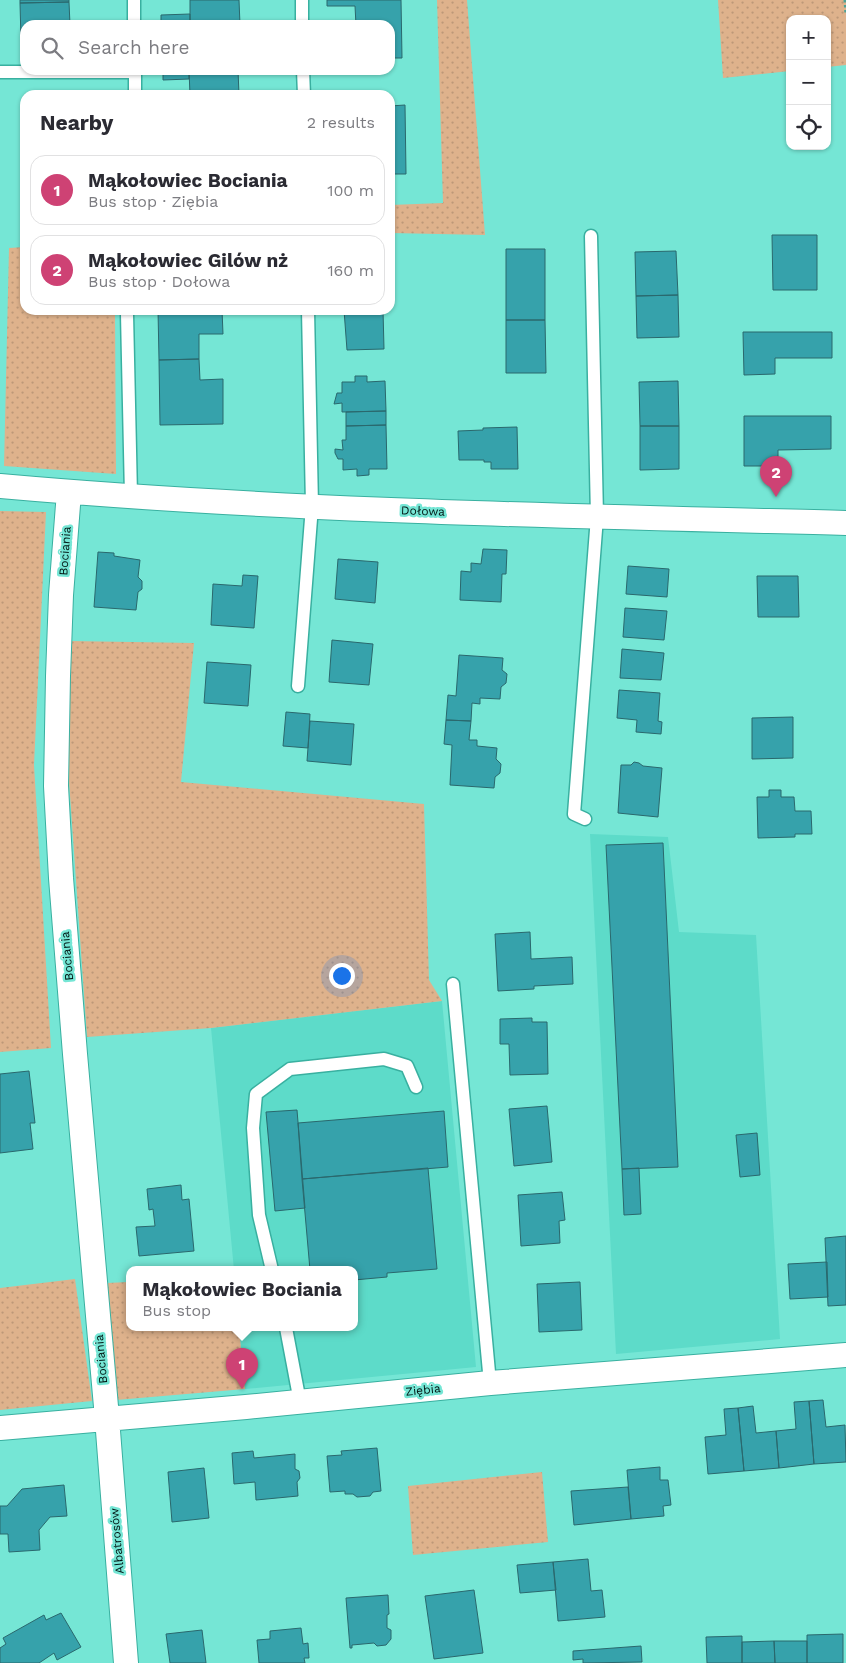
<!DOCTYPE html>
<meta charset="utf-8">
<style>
:root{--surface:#fff;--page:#f2f2f3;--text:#2b2b33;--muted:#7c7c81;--line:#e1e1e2;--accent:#ce4274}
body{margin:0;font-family:"Work Sans",sans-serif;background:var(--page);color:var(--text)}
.controls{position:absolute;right:15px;top:15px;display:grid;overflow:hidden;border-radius:10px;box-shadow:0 1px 4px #0004}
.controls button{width:45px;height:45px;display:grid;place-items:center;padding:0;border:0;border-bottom:1px solid var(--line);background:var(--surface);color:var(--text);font:25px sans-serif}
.you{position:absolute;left:341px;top:975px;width:18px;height:18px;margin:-12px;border:4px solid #fff;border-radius:50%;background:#1a73e8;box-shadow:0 0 0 8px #1a73e833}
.badge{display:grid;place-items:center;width:32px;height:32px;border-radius:50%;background:var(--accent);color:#fff;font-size:16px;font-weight:700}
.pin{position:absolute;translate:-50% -41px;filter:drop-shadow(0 1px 2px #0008)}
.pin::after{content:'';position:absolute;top:26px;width:18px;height:15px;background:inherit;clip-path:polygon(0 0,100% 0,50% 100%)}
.popup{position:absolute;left:126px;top:1266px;width:232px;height:65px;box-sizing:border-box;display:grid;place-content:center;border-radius:10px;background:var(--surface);filter:drop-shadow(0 1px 4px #0005);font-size:16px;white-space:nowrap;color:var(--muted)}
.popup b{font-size:19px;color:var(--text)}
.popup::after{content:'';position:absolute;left:50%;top:100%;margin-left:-10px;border:10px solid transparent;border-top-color:var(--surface)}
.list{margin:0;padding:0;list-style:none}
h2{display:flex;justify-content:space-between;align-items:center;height:65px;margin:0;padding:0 20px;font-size:21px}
h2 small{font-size:16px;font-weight:400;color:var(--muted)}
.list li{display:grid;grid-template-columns:32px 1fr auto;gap:15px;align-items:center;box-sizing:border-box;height:70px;margin:0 10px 10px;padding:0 10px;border:1px solid var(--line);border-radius:15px}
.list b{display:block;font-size:19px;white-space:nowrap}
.list p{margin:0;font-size:16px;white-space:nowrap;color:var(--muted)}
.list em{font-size:16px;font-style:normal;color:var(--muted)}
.icon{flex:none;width:28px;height:28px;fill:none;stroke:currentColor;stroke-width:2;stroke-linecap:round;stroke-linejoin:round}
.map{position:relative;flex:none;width:846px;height:1663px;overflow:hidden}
.search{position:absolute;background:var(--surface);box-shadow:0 1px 4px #0004;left:20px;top:20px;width:375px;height:55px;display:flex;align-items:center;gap:12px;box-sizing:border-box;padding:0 18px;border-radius:15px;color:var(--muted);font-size:19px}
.panel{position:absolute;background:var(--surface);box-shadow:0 1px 4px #0004;left:20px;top:90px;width:375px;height:225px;border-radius:15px}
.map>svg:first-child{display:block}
</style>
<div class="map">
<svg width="846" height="1663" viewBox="0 0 846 1663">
<defs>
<pattern id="grass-dots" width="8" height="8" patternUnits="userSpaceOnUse" patternTransform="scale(1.25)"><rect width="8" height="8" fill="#deb28c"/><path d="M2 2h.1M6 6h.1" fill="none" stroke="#bd9878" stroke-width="1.8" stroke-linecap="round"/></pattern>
</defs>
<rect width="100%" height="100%" fill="#75e6d5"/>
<path fill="#5ddbc9" d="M 590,834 L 668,837 L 679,932 L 756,935 L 780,1339 L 616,1354 Z
M 442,1001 L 476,1367 L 245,1389 L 239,1328 L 354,1328 L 354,1270 L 234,1270 L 211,1028 Z"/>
<path fill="url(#grass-dots)" d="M 437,0 L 467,0 L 485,235 L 390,233 L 390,205 L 443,203 Z
M 718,0 L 846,0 L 846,65 L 827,67 L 827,19 L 790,19 L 790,71 L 723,78 Z
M 25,247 L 25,310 L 115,310 L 116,474 L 4,466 L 9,248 Z
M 0,511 L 46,512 L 34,765 L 51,1048 L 0,1052 Z
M 70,641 L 194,643 L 181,782 L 424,804 L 429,980 L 442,1001 L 211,1028 L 87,1037 L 68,767 Z
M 75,1279 L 92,1401 L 0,1410 L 0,1288 Z
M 129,1282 L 130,1328 L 239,1328 L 245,1389 L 116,1400 L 107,1283 Z
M 542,1472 L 548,1542 L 413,1555 L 408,1486 Z"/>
<path fill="#36a2ab" stroke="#2a686d" d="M 20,0 L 69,0 L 69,2 L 20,3 Z
M 190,0 L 239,0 L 240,25 L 190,25 Z
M 327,0 L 401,0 L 402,58 L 390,58 L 390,25 L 356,25 L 355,6 L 327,6 Z
M 69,2 L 70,25 L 25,25 L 25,39 L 21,40 L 20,3 Z
M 190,14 L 190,25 L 161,25 L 161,15 Z
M 163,70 L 189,70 L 189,79 L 163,80 Z
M 189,70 L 238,70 L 239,95 L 190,95 Z
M 405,105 L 406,174 L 390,174 L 390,106 Z
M 772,235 L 817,235 L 817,290 L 773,290 Z
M 506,249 L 545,249 L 545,320 L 506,320 Z
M 676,251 L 678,295 L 636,296 L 635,252 Z
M 678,295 L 679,337 L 637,338 L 636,296 Z
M 158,310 L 222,310 L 223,334 L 199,334 L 199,359 L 159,360 Z
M 336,310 L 383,310 L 384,349 L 347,350 L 344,310 Z
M 506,320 L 545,320 L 546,373 L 506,373 Z
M 743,332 L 832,332 L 832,358 L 775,358 L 775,374 L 744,375 Z
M 199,359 L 200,380 L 223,379 L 223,424 L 160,425 L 159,360 Z
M 355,376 L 367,376 L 367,382 L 385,381 L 386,411 L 342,412 L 342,403 L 334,404 L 337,393 L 342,393 L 342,382 L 355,382 Z
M 678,381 L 679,426 L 640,426 L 639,382 Z
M 386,411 L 386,425 L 346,426 L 346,412 Z
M 744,416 L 831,416 L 831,449 L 778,450 L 778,466 L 744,466 Z
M 386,425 L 387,469 L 369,469 L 369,475 L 357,476 L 357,469 L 343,470 L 343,459 L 338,459 L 335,453 L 335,449 L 343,450 L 342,440 L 346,440 L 346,426 Z
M 640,426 L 679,426 L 679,469 L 640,470 Z
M 517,427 L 518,469 L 491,469 L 491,462 L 484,462 L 484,460 L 459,460 L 458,431 L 483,430 L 483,428 Z
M 483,549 L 507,550 L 506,574 L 502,574 L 501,602 L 460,600 L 461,571 L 471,572 L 471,563 L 481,564 Z
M 98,552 L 114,553 L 114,556 L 140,560 L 138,577 L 142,581 L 142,589 L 138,592 L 136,610 L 94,607 Z
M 338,559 L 378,562 L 375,603 L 335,599 Z
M 628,566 L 669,569 L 667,597 L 626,594 Z
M 243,575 L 258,576 L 254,628 L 211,625 L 213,584 L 242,586 Z
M 757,576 L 798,576 L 799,617 L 758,617 Z
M 625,608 L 667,611 L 664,640 L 623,637 Z
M 332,640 L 373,644 L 369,685 L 329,682 Z
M 622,649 L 664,653 L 661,680 L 620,678 Z
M 459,655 L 503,658 L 502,670 L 507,674 L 506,683 L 501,687 L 500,699 L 480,698 L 480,704 L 472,703 L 471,721 L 446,720 L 448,695 L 456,696 Z
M 207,662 L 251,665 L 248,706 L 204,703 Z
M 619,690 L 660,693 L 658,721 L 662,722 L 661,734 L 636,732 L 637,720 L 617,718 Z
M 286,712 L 310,714 L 308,748 L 283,746 Z
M 793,717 L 793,758 L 752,759 L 752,718 Z
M 446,720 L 471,721 L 469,740 L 477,740 L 477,746 L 497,748 L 496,759 L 501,764 L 500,773 L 495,777 L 494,788 L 450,785 L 452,745 L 444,744 Z
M 310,721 L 354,724 L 351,765 L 307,761 Z
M 634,762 L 639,763 L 643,766 L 662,768 L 658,817 L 618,813 L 621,765 L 631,765 Z
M 769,790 L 781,790 L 781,797 L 794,797 L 795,811 L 811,811 L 812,834 L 795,834 L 795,837 L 758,838 L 757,797 L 769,797 Z
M 663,843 L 678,1167 L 622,1169 L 606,845 Z
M 530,932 L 531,959 L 572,957 L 573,984 L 534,986 L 534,989 L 498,991 L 495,934 Z
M 532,1018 L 532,1022 L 547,1022 L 548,1074 L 510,1075 L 509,1044 L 500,1044 L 500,1019 Z
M 29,1071 L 35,1123 L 30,1123 L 33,1149 L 0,1153 L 0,1074 Z
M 547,1106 L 552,1162 L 514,1166 L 509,1109 Z
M 297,1110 L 305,1208 L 275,1211 L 266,1112 Z
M 444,1111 L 448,1167 L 302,1179 L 298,1123 Z
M 757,1133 L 760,1175 L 740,1177 L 736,1135 Z
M 428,1168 L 437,1269 L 387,1273 L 387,1277 L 354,1280 L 354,1270 L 310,1270 L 302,1179 Z
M 639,1168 L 641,1214 L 624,1215 L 622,1169 Z
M 181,1185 L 182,1200 L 189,1199 L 194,1251 L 139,1256 L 136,1227 L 155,1226 L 153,1209 L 149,1210 L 147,1189 Z
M 562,1192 L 565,1220 L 559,1221 L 560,1243 L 521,1246 L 518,1195 Z
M 846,1236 L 846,1305 L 828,1306 L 825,1238 Z
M 827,1262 L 828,1297 L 790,1299 L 788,1264 Z
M 580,1282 L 582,1330 L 539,1332 L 537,1284 Z
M 823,1400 L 826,1427 L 845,1425 L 846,1462 L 814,1464 L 809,1401 Z
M 809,1401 L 814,1464 L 779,1468 L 776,1431 L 796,1429 L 794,1402 Z
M 753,1406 L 756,1433 L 776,1431 L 779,1468 L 744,1471 L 738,1408 Z
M 738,1408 L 744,1471 L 708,1474 L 705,1437 L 726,1435 L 724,1409 Z
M 377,1448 L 381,1491 L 373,1492 L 370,1496 L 357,1497 L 353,1494 L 345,1494 L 345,1491 L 330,1492 L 327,1456 L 342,1455 L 341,1451 Z
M 253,1451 L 254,1458 L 295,1454 L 295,1469 L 299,1471 L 300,1478 L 297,1482 L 298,1496 L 256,1500 L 255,1482 L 234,1484 L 232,1453 Z
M 660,1467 L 660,1480 L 668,1480 L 671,1505 L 663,1506 L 664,1516 L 631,1519 L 627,1470 Z
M 204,1468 L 209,1518 L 172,1522 L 168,1472 Z
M 64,1485 L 67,1516 L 50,1517 L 39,1530 L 40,1550 L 9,1552 L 8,1534 L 0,1534 L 0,1506 L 7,1506 L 22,1489 Z
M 628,1487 L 631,1519 L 574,1525 L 571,1491 Z
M 588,1559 L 591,1591 L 602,1590 L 605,1617 L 558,1621 L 553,1562 Z
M 553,1562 L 556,1590 L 520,1593 L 517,1565 Z
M 474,1590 L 483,1653 L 434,1659 L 425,1596 Z
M 388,1595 L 389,1614 L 387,1615 L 387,1628 L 391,1630 L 391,1639 L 386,1645 L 377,1646 L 374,1643 L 352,1645 L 352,1648 L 350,1648 L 346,1598 Z
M 61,1613 L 81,1647 L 57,1660 L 54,1653 L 39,1663 L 0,1663 L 0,1648 L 6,1644 L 3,1638 L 44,1615 L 46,1620 Z
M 301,1628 L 303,1644 L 308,1643 L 309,1658 L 304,1658 L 305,1663 L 259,1663 L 257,1640 L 270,1639 L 270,1631 Z
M 202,1630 L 206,1663 L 170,1663 L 166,1634 Z
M 843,1634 L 843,1663 L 807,1663 L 807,1635 Z
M 742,1636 L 742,1663 L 707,1663 L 706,1637 Z
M 774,1641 L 775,1663 L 742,1663 L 742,1642 Z
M 774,1641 L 807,1641 L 807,1663 L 775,1663 Z
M 641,1646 L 642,1662 L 583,1663 L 583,1659 L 573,1660 L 573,1651 Z"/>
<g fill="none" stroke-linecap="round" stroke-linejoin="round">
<g stroke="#39b0a0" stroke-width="15">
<path id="service" d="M 134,0 L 134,25
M 302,0 L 302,25
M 135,70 L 135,95
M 303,70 L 304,95
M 0,72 L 135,72
M 127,314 L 131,496
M 298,686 L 312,506 L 308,310
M 585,819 L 574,814 L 597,517 L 591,236
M 453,984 L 490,1383
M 272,1270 L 259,1215 L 253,1128 L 256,1094 L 290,1069 L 384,1059 L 407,1066 L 416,1087
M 286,1328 L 300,1402"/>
</g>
<g stroke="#39b0a0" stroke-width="26">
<path id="minor" d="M 0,486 C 281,511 564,516 846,523
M 69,492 L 61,595 L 58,676 L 56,786 L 61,878 L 75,1054 L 107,1418 L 126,1663
M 0,1428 L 246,1407 L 490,1383 L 846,1355"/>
</g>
<path stroke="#4ea195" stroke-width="3" stroke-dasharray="2.5 2.5" stroke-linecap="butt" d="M 845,0 L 846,15"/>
<use href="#service" stroke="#fff" stroke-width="12"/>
<use href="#minor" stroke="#fff" stroke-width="24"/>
</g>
<g text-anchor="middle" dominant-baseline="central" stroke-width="5" stroke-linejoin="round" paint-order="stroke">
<g font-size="12" fill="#001512" stroke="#75e6d5">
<text transform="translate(423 511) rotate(2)">Dołowa</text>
<text transform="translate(65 551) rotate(-86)">Bociania</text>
<text transform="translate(67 956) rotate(-95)">Bociania</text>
<text transform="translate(101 1359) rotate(-95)">Bociania</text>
<text transform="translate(423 1390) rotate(-6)">Ziębia</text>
<text transform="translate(117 1541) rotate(-95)">Albatrosów</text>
</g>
</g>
</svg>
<div class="controls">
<button>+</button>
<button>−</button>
<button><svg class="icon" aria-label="locate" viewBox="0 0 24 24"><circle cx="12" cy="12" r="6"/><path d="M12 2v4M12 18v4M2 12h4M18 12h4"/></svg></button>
</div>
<div class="you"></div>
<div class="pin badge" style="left:242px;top:1389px">1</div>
<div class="popup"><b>Mąkołowiec Bociania</b>Bus stop</div>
<div class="pin badge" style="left:776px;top:497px">2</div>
<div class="search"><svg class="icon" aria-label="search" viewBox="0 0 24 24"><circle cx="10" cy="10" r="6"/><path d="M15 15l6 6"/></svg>Search here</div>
<section class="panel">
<h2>Nearby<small>2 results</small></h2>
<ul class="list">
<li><span class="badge">1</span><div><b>Mąkołowiec Bociania</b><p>Bus stop · Ziębia</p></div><em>100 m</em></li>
<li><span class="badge">2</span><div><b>Mąkołowiec Gilów nż</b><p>Bus stop · Dołowa</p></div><em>160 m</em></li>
</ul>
</section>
</div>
